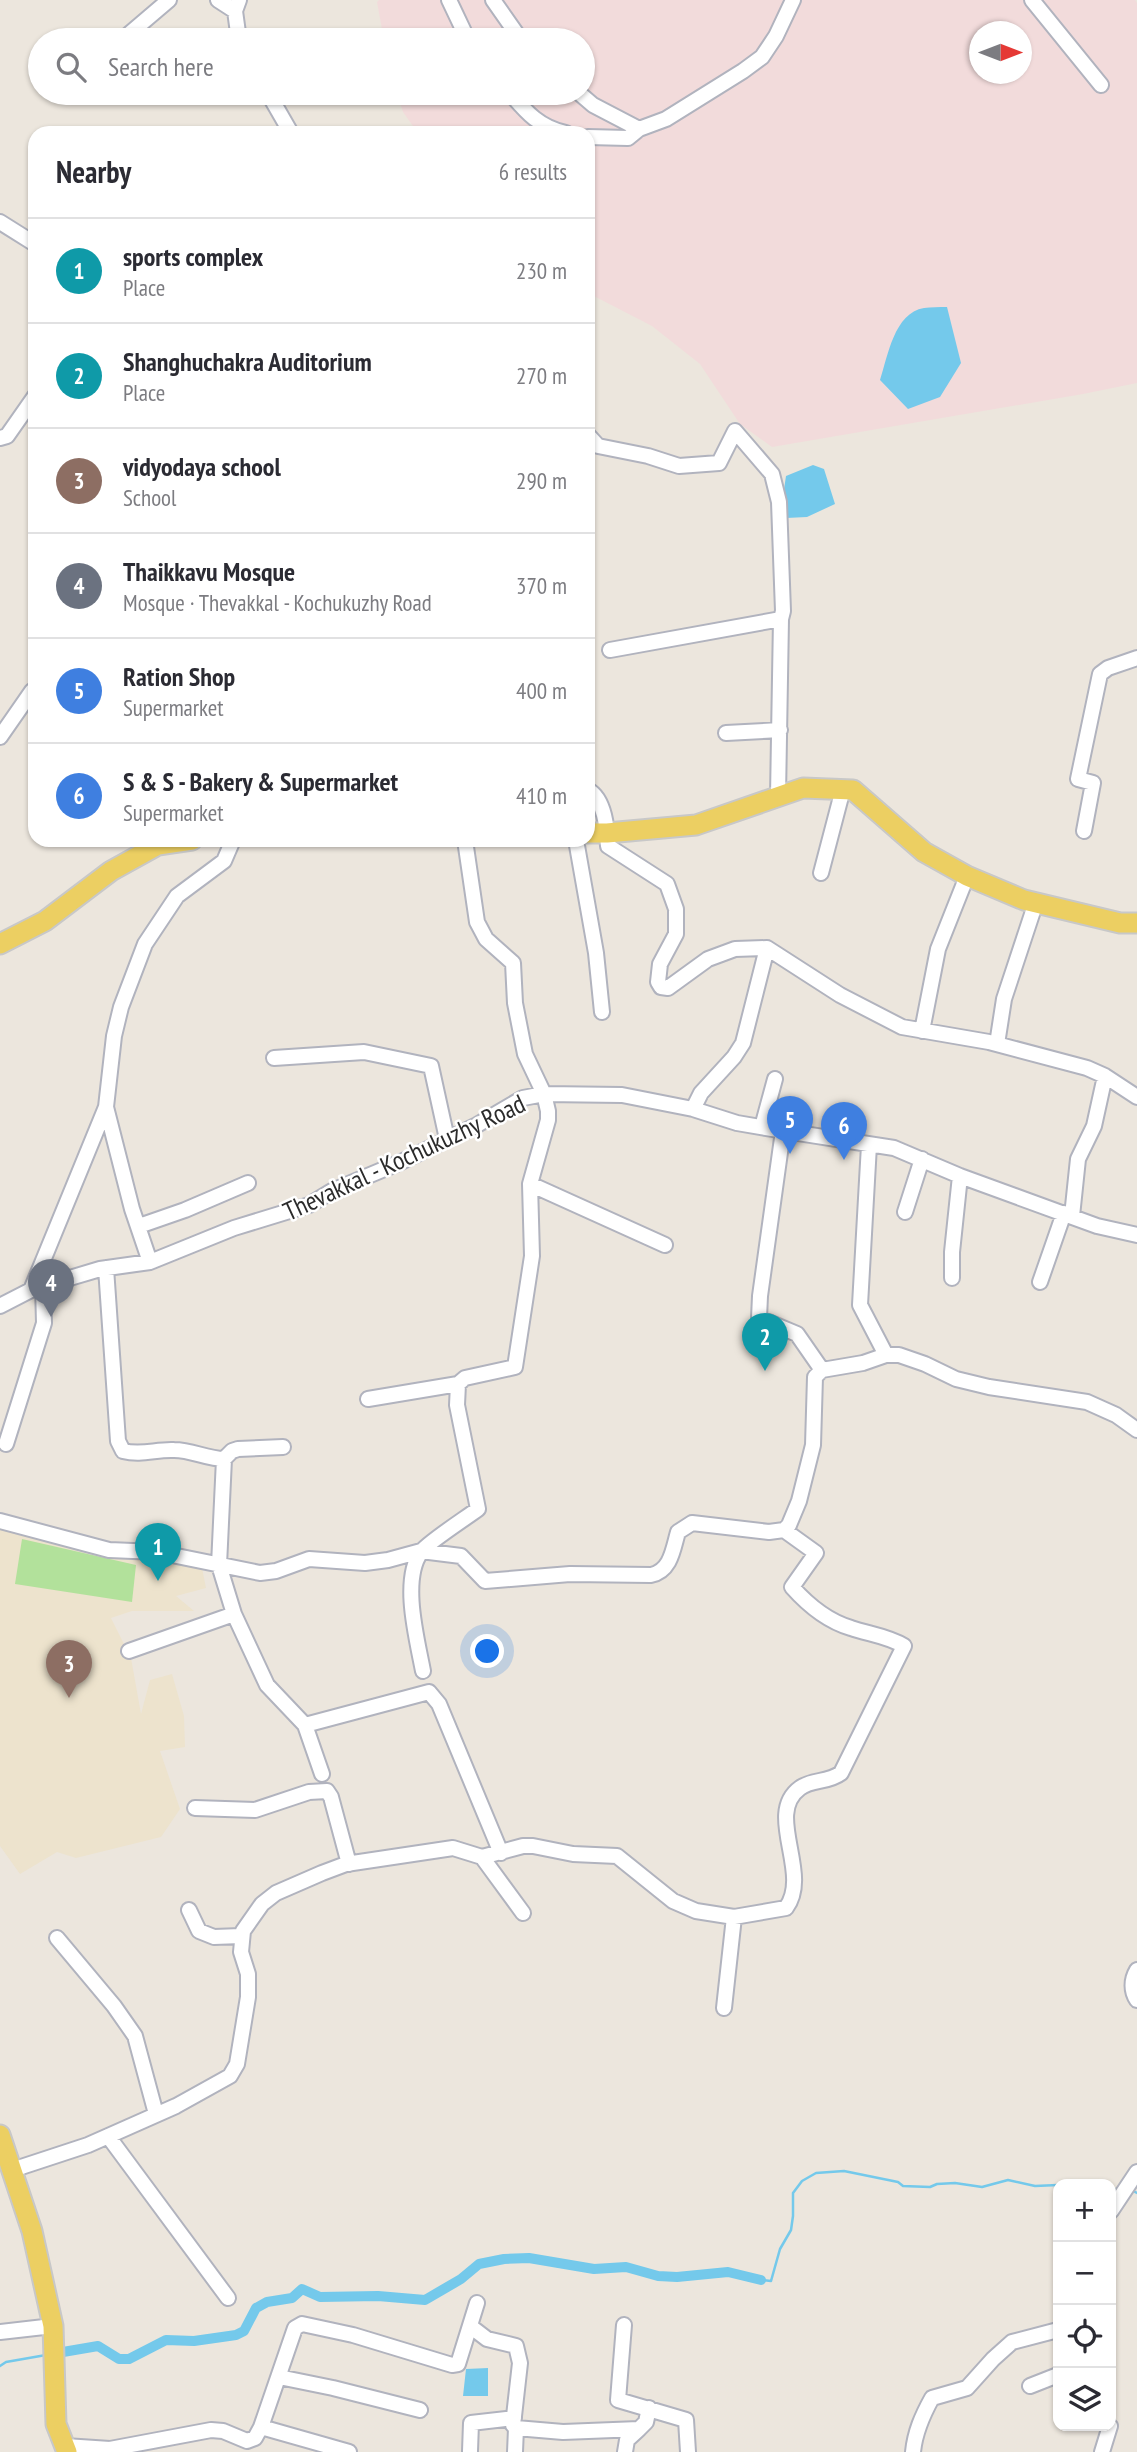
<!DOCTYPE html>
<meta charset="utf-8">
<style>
:root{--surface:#fff;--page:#f2f2f3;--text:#2b2b33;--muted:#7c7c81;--line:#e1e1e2;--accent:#4260f4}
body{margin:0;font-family:"PT Sans Narrow",sans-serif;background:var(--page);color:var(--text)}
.controls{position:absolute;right:21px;bottom:21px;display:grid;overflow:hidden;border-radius:14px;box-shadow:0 2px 5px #0004}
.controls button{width:63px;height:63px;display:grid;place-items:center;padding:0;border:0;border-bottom:2px solid var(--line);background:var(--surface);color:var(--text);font:35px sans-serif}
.compass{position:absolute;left:969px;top:21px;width:63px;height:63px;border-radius:50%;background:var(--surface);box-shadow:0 2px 5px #0004;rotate:90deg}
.you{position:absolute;left:488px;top:1652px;width:24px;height:24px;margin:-18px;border:5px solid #fff;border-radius:50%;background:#1a73e8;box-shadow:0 0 0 10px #1a73e833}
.badge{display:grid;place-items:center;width:46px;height:46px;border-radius:50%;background:var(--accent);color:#fff;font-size:23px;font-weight:700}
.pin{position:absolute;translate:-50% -58px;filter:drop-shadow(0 2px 4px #0008)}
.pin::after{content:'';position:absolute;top:37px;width:24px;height:21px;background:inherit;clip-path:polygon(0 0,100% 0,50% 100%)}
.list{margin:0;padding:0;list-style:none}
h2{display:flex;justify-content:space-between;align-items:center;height:91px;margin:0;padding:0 28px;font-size:30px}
h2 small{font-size:23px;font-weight:400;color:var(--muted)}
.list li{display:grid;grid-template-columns:46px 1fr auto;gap:21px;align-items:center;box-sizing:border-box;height:105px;padding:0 28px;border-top:2px solid var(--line)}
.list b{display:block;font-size:26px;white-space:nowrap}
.list p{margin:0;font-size:23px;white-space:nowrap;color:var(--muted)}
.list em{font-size:23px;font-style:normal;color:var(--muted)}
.icon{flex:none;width:38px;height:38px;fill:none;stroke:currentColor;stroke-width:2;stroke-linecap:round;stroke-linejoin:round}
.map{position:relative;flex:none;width:1137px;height:2452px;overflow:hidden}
.search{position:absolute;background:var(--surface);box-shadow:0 2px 5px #0004;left:28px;top:28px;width:567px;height:77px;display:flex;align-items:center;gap:18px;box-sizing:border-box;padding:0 24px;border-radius:38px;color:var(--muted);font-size:26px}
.panel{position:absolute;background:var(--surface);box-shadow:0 2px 5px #0004;left:28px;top:126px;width:567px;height:721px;border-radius:21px}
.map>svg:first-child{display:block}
</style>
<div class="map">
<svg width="1137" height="2452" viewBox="0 0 1137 2452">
<rect width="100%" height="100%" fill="#ece6dd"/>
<path fill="#ede3cd" d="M 0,1530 L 28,1530 L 182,1562 L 202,1568 L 206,1588 L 176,1596 L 194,1611 L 132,1611 L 111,1618 L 131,1658 L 141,1714 L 150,1680 L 172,1674 L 184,1716 L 185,1747 L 160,1751 L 180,1809 L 161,1837 L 76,1858 L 57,1852 L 20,1874 L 0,1846 Z"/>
<path fill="#f2dbdb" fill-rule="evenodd" d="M 379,0 L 1135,0 L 1137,3 L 1137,383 L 1083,394 L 772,447 L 740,424 L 700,364 L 652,326 L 588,293 L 588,133 L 418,133 L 403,112 L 397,93 L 583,93 L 583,40 L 384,40 L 377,2 ZM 979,32 L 1021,32 L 1021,74 L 979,74 Z"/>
<path fill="#b2e19b" d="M 22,1539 L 136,1565 L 132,1602 L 15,1584 Z"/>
<path fill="#74c9eb" d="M 947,307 L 961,363 L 940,397 L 908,409 L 880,380 C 888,356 894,313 924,308 C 931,307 939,307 947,307 Z
M 813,465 L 824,469 L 835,504 L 807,517 L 786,518 L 783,496 L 786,476 Z
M 488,2368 L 488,2396 L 463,2396 L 466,2369 Z"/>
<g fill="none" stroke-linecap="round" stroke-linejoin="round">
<path stroke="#74c9eb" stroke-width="2.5" d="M 1071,2184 L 1090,2184
M 1111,2189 L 1115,2189
M 1135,2192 L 1137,2193
M 761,2280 L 771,2281 L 780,2249 L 791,2230 L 793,2216 L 793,2193 L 802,2181 L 816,2173 L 844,2171 L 898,2182 L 903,2186 L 930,2187 L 937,2184 L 955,2183 L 982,2187 L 1008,2180 L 1035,2186 L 1058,2185
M 0,2366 L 6,2362 L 46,2355"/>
<path stroke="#74c9eb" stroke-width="10" d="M 63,2352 L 98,2346 L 119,2359 L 129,2359 L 166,2340 L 194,2341 L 236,2335 L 244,2331 L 256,2308 L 267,2302 L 292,2298 L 302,2289 L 320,2297 L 378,2296 L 425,2300 L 461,2279 L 479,2264 L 504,2259 L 529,2258 L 594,2269 L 626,2267 L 658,2276 L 677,2277 L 728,2272 L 761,2280"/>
<g stroke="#b1b3be" stroke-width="18">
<path id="minor" d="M 218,0 L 235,11
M 449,0 L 468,40
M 493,0 L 521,40
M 1032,0 L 1101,85
M 122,40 L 169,0
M 239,40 L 235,11 L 239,0
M 268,93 L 291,133
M 510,93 C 526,112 540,128 566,133
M 579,93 L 593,105 L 639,129
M 588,137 L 628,138 L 639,129 L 666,119 L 743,71 L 762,57 L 776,36 L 793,0
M 0,222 L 35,244
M 588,435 L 598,446 L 648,456 L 679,466 L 719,463 L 735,431 L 772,474 L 779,502 L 783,611 L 781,619 L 778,796
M 0,438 L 7,436 L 35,396
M 610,650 L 781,619
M 726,733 L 780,730
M 0,737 L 32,691 L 35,691
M 588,790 C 605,799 607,829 608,846 L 667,884 L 676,909 L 676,934 L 660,964 L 658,982 L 661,987 L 668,988 L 708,959 L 735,949 L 767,948 L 840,995 L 902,1027 L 989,1042 L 1087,1068 L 1105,1076 L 1137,1097
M 1084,831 L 1093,783 L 1078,779 L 1100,674 L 1108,668 L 1137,658
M 576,840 L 596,953 L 602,1012
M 821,873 L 843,789
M 922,1031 L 938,949 L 967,876
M 997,1044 L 1004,999 L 1036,902
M 274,1058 L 364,1052 L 431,1066 L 447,1139
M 693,1109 L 701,1093 L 734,1057 L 743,1043 L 767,948
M 762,1127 L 775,1079
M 783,1131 L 760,1296 L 759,1318 L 797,1334 L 822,1370
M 869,1145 L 860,1305 L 886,1355
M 530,1184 L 665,1245
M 905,1212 L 922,1159
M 1072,1216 L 1078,1159 L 1094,1126 L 1105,1076
M 139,1226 L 185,1210 L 248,1183
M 150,1262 L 132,1209 L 106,1107 L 114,1036 L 121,1007 L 145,944 L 177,896 L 224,861 L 233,840
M 106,1268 L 118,1441 L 123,1451 C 142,1456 156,1449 174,1450 C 192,1450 207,1459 224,1459
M 952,1278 L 952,1252 L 960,1176
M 1040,1282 L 1064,1213
M 31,1290 L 106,1107
M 0,1306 L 31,1290 L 63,1280 L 100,1269 L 150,1262 L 234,1228 L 309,1205 L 332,1191 L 401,1162 L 477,1125 L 523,1098 L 544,1094 L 622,1095 L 693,1109 L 737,1123 L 772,1129 L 894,1148 L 960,1176 L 1097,1226 L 1137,1235
M 368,1399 L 458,1384
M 6,1444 L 44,1323 L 43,1286
M 283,1447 L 238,1449 L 232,1451 L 224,1459 L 219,1565 L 234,1614 L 267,1685 L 305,1725 L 322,1774
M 0,1521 L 109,1550 L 157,1552 L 260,1573 L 276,1571 L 309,1559 L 365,1563 L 388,1560 L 421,1551 L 461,1556 L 485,1581 L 570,1574 L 651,1575 C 671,1571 673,1549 678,1532 L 692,1523 L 769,1532 L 784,1530 L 789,1525 L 799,1501 L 813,1445 L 815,1377 L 822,1370 L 863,1363 L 886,1355 L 899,1355 L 925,1364 L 956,1379 L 989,1387 L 1087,1402 L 1116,1415 L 1137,1430
M 129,1651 L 234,1614
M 423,1671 C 417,1639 401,1580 421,1552 C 427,1543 466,1518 478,1509 L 457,1405 L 458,1384 L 465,1378 L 515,1367 L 532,1256 L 530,1184 L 548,1120 L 548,1111 L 544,1094 L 525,1054 L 515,1003 L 513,963 L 486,939 L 477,922 L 465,840
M 305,1725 L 429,1692 L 439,1704 L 501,1853
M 195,1808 L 255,1810 L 309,1792 L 327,1791 L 331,1797 L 349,1864
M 482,1857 L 523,1913
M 189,1910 L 199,1931 L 214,1937 L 241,1936
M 57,1938 L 114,2006 L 135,2036 L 156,2114
M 1137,1970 C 1131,1980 1131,1991 1137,2000
M 724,2008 L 734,1917
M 108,2136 L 228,2298
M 12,2170 L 88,2145 L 176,2106 L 230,2076 L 237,2064 L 248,1997 L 248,1974 L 241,1952 L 243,1931 L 262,1904 L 276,1893 L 322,1873 L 346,1864 L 453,1848 L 482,1857 L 523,1846 L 533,1846 L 573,1854 L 617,1856 L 673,1901 L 696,1911 L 734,1917 L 786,1908 C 812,1873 764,1814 800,1788 C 812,1779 828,1783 841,1773 L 904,1646 C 888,1636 868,1634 851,1628 C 827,1621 808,1605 792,1587 L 816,1553 L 784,1530
M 1111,2211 L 1137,2172
M 624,2325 L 618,2400 L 686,2420 L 688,2452
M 470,2326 L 487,2339 L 516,2346 L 520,2363 L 513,2425 L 516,2428 L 563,2432 L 639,2429 L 646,2422 L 649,2408
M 0,2332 L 53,2326
M 279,2377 L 333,2388 L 420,2410
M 1030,2386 L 1058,2375
M 261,2427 L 349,2452
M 65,2446 L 110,2449 L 211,2430 L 223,2431 L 247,2441 L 255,2438 L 261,2427 L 295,2328 L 302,2324 L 353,2335 L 452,2365 L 458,2364 L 477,2303
M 470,2451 L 471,2423 L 514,2418
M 515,2452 L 516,2428
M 625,2452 L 627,2440 L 639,2429
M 913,2452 C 915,2432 922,2416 932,2398 L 967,2388 L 993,2359 L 1012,2342 L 1058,2330
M 1102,2452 L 1110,2426"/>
</g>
<g stroke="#c8c8c8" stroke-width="23">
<path id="major" d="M 588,833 L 607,833 L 696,825 L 803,788 L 853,790 L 924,852 L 967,876 L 1024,900 L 1120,923 L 1137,923
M 0,944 L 45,921 L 111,871 L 158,845 L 192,840
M 0,2135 L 32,2231 L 53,2326 L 56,2424 L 67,2452"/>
</g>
<use href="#minor" stroke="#fff" stroke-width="14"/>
<use href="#major" stroke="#eccf62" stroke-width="19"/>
</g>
<g text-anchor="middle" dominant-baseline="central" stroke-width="5" stroke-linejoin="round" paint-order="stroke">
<g font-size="26" fill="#2b2b2b" stroke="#fff">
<text transform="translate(404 1157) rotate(-25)">Thevakkal - Kochukuzhy Road</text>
</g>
</g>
</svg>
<div class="controls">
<button>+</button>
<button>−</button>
<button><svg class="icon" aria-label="locate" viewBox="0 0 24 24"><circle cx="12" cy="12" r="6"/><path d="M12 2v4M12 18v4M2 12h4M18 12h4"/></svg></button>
<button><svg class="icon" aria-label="layers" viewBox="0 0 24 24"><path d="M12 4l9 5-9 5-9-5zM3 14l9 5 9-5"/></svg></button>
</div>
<svg class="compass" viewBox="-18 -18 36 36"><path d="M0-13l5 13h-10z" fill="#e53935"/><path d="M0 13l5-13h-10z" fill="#7c7c81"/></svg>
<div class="you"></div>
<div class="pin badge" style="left:158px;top:1581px;background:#0f9aa8">1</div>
<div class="pin badge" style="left:765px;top:1371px;background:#0f9aa8">2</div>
<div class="pin badge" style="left:69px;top:1698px;background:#8d6e63">3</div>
<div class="pin badge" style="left:51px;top:1317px;background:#6b7280">4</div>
<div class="pin badge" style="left:790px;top:1154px;background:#3f7fe0">5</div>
<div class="pin badge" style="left:844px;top:1160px;background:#3f7fe0">6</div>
<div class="search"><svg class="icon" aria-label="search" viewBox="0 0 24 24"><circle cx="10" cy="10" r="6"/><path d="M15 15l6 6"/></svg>Search here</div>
<section class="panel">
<h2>Nearby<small>6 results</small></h2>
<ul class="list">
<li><span class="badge" style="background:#0f9aa8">1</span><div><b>sports complex</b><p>Place</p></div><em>230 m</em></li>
<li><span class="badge" style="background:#0f9aa8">2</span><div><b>Shanghuchakra Auditorium</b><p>Place</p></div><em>270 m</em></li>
<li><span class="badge" style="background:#8d6e63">3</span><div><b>vidyodaya school</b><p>School</p></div><em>290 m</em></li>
<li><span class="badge" style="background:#6b7280">4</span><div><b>Thaikkavu Mosque</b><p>Mosque · Thevakkal - Kochukuzhy Road</p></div><em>370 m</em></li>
<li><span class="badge" style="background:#3f7fe0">5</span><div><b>Ration Shop</b><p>Supermarket</p></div><em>400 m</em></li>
<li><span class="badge" style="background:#3f7fe0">6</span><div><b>S &amp; S - Bakery &amp; Supermarket</b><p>Supermarket</p></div><em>410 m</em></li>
</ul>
</section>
</div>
